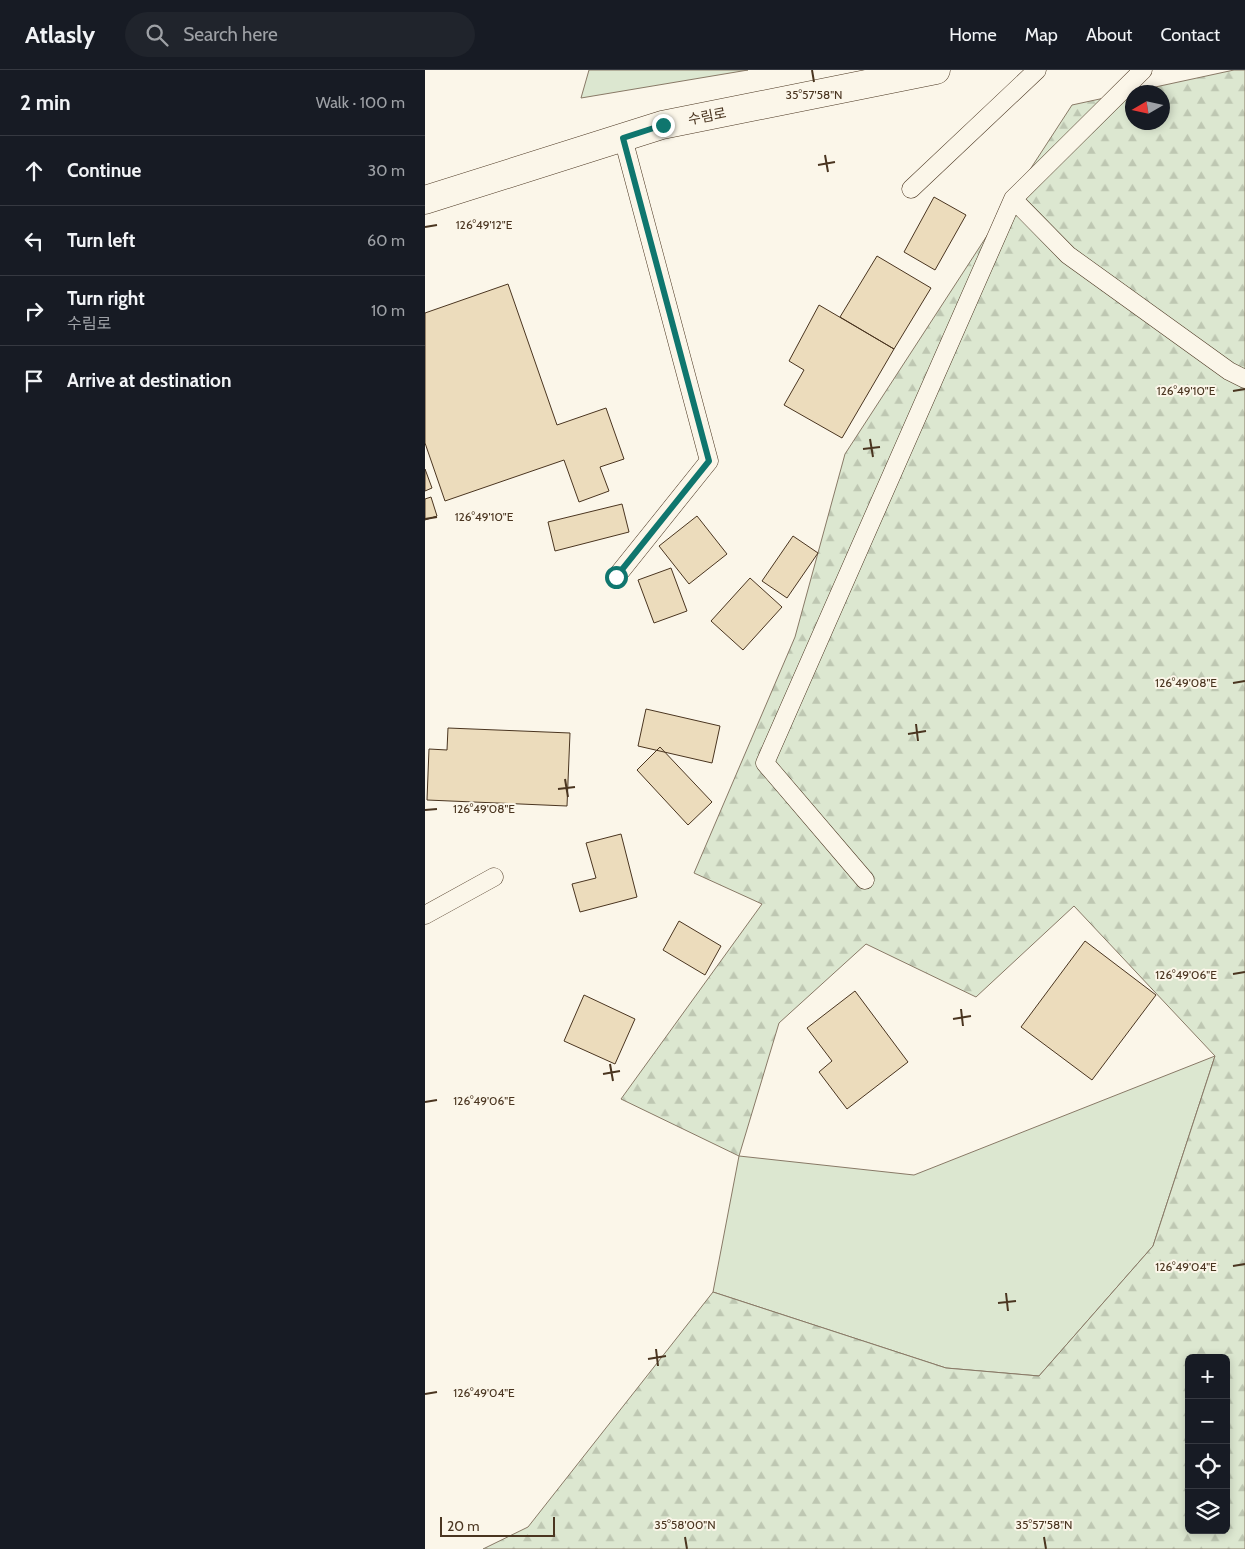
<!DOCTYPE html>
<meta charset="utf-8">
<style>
:root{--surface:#171b24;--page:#20242c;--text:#f1f3f6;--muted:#9ea1a6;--line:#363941}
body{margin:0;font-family:Cabin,"Noto Sans KR",sans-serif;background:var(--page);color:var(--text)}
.controls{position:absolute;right:15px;bottom:15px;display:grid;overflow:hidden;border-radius:8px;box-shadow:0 2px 8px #0003}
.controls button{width:45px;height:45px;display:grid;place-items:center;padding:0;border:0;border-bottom:1px solid var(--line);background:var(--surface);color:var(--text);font:25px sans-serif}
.compass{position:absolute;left:700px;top:15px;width:45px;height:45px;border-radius:50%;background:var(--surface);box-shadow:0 2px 8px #0003;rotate:261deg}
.scale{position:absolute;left:15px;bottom:12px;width:115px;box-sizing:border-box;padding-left:5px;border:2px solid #4a3520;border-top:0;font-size:14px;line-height:18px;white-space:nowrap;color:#4a3520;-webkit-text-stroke:4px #fbf6e9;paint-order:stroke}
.stop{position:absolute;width:15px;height:15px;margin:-11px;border:4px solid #0f766e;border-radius:50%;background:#fff}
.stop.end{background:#0f766e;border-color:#fff;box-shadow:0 1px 5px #0008}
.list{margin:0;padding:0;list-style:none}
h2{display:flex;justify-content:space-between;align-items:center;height:65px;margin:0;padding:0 20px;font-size:21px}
h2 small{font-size:16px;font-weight:400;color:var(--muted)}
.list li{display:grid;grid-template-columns:32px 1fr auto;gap:15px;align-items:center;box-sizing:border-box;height:70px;padding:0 20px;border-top:1px solid var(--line)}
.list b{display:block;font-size:19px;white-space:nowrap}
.list p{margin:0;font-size:16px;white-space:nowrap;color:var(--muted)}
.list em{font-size:16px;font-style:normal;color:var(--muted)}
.icon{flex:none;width:28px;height:28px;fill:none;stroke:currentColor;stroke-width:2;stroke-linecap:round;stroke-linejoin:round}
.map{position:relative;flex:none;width:820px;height:1479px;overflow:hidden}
header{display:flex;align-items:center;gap:30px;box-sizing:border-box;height:70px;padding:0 25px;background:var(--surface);border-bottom:1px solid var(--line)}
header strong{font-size:24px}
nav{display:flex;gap:28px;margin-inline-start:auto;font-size:18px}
.search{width:350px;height:45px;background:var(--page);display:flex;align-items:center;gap:12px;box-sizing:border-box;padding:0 18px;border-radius:28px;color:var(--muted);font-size:19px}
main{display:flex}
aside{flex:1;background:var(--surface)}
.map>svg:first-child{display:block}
</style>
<header>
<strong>Atlasly</strong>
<div class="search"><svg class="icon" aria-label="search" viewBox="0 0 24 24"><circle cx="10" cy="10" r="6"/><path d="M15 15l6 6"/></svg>Search here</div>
<nav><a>Home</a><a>Map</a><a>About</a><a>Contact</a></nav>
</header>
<main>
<aside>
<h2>2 min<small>Walk · 100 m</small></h2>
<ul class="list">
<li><svg class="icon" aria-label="ahead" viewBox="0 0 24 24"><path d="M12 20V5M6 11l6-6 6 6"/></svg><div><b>Continue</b></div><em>30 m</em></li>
<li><svg class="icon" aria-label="left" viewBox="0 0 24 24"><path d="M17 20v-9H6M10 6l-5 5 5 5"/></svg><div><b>Turn left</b></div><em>60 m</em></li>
<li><svg class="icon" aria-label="right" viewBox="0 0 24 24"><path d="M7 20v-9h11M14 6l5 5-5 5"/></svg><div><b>Turn right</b><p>수림로</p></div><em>10 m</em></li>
<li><svg class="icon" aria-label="arrive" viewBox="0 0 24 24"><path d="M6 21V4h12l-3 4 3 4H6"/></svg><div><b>Arrive at destination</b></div></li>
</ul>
</aside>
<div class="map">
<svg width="820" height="1479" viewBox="0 0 820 1479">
<defs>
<pattern id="forest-firs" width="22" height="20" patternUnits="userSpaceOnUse" patternTransform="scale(1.25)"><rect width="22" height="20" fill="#dce7d0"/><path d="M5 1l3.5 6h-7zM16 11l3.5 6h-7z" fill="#bec7b2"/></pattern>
</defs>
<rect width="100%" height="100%" fill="#fbf6e9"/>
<path fill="#dce7d0" stroke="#887966" d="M 164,0 L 323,0 L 156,28 Z
M 790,986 L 728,1176 L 614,1306 L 521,1298 L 288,1222 L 314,1086 L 489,1105 Z"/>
<path fill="url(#forest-firs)" stroke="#887966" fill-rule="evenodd" d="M 809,0 L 820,0 L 820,1479 L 58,1479 L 103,1457 L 288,1222 L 521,1298 L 614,1306 L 728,1176 L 790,986 L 649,836 L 551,927 L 441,874 L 354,953 L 314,1086 L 196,1029 L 337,834 L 269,803 L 370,567 L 420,384 L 647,35 ZM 708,22 L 738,22 L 738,52 L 708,52 ZM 764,1288 L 801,1288 L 801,1460 L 764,1460 Z"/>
<path fill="#ecdcbc" stroke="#4a3520" d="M 509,127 L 541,145 L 510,200 L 479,182 Z
M 452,186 L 506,218 L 469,279 L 415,247 Z
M 83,214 L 132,355 L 181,338 L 199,389 L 175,397 L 184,421 L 154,432 L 139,390 L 20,431 L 0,373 L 0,243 Z
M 394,235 L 469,279 L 417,368 L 359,335 L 379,300 L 364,291 Z
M 0,399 L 7,418 L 0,421 Z
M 6,427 L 12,446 L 0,450 L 0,429 Z
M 197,434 L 204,462 L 130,481 L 123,452 Z
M 272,446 L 302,484 L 264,514 L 234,476 Z
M 368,466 L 393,483 L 362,528 L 337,511 Z
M 246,498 L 262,541 L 229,553 L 213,510 Z
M 325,508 L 357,537 L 318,580 L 286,551 Z
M 221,639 L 295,656 L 287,693 L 213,676 Z
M 23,658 L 145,663 L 142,736 L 2,730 L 4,679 L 22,680 Z
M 235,677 L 287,732 L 263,755 L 212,700 Z
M 196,764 L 212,827 L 155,842 L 147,814 L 171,808 L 161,773 Z
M 254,851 L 296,876 L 280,905 L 238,880 Z
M 660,871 L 731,925 L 667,1010 L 596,957 Z
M 430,921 L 483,992 L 422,1039 L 394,1002 L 407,991 L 382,958 Z
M 159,925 L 210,949 L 190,994 L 139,971 Z"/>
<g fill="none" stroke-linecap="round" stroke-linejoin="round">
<g stroke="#4a3520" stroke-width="19">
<path id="service" d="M 486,119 L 612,0
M 588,129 L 643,185 L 804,301 L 820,309
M 191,507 L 284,391 L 198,68
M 440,810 L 340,693 L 588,129 L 718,0
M 0,845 L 69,807"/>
</g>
<g stroke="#4a3520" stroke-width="29">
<path id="secondary" d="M 0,130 L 237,55 L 511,0"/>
</g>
<use href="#service" stroke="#fbf6e9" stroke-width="18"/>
<use href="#secondary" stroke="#fbf6e9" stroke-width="28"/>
</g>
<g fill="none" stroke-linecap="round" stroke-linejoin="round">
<path stroke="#0f766e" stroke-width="6" d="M 191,507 L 284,391 L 198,68 L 238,55"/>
</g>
<path fill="none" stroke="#4a3520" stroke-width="2" d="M 387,0 L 389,12M 400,85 L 403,102M 393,95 L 410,92M 0,157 L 12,155M 808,321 L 820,319M 445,369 L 448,387M 438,379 L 455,377M 0,449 L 12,447M 808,613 L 820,611M 491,654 L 493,671M 483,664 L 501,661M 140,709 L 143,727M 133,719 L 150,717M 0,740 L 12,739M 808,904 L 820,902M 536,939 L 538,956M 528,949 L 546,946M 185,994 L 188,1011M 178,1004 L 195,1001M 0,1032 L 12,1030M 808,1196 L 820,1194M 581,1223 L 583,1241M 573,1233 L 591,1231M 231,1279 L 233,1296M 223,1289 L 241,1286M 0,1324 L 12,1322M 260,1467 L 262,1479M 619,1467 L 621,1479"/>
<g text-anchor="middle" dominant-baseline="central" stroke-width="4" stroke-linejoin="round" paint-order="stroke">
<g font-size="14" fill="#4a3520" stroke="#fbf6e9">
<text transform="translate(282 46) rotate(-11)">수림로</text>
</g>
</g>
<g font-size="12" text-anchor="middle" fill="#4a3520" stroke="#fbf6e9" stroke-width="4" stroke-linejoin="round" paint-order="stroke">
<text x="389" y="29">35°57'58"N</text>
<text x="59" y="159">126°49'12"E</text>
<text x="761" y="325">126°49'10"E</text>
<text x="59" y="451">126°49'10"E</text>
<text x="761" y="617">126°49'08"E</text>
<text x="59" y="743">126°49'08"E</text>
<text x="761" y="909">126°49'06"E</text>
<text x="59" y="1035">126°49'06"E</text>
<text x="761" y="1201">126°49'04"E</text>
<text x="59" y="1327">126°49'04"E</text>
<text x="260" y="1459">35°58'00"N</text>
<text x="619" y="1459">35°57'58"N</text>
</g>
</svg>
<div class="controls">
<button>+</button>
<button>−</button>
<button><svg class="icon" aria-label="locate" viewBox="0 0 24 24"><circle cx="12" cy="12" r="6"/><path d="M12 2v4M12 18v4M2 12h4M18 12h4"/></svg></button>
<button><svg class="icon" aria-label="layers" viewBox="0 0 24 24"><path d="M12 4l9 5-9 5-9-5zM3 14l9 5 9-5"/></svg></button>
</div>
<svg class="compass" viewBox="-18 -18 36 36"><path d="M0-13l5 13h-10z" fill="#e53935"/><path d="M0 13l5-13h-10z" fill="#9ea1a6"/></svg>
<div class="scale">20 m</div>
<div class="stop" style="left:191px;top:507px"></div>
<div class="stop end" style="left:238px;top:55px"></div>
</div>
</main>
